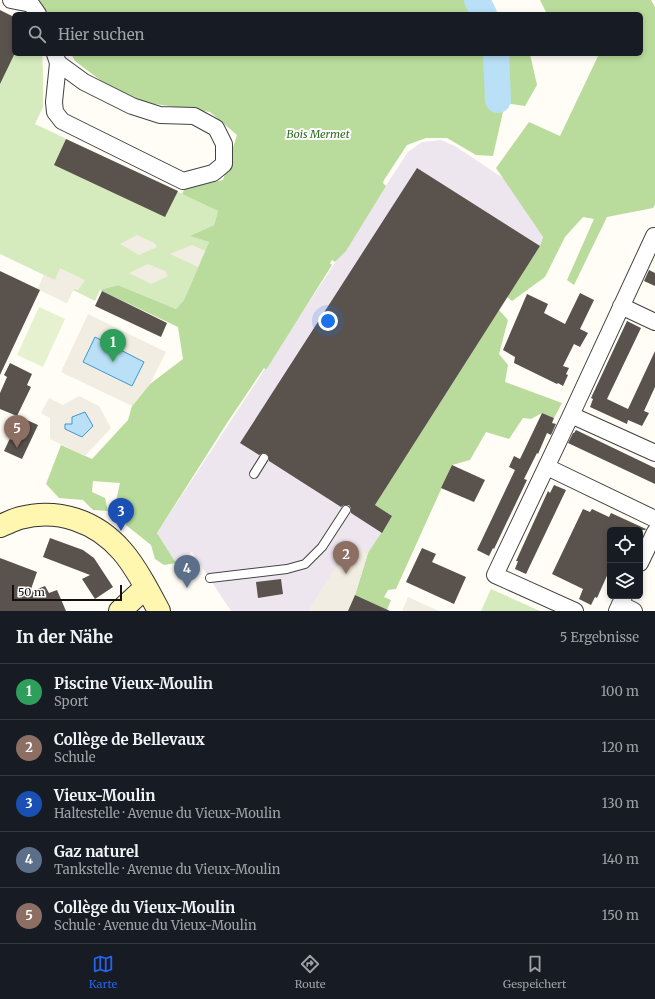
<!DOCTYPE html>
<html lang="de">
<meta charset="utf-8">
<style>
:root{--surface:#171b24;--page:#20242c;--text:#f1f3f6;--muted:#9ea1a6;--line:#363941;--accent:#2563eb}
body{margin:0;font-family:Merriweather,serif;background:var(--page);color:var(--text)}
.controls{position:absolute;right:12px;bottom:12px;display:grid;overflow:hidden;border-radius:6px;box-shadow:0 2px 6px #0003}
.controls button{width:36px;height:36px;display:grid;place-items:center;padding:0;border:0;border-bottom:1px solid var(--line);background:var(--surface);color:var(--text);font:20px sans-serif}
.scale{position:absolute;left:12px;bottom:10px;width:110px;box-sizing:border-box;padding-left:4px;border:2px solid #111;border-top:0;font-size:11px;line-height:14px;white-space:nowrap;color:#111;-webkit-text-stroke:3px #fff;paint-order:stroke}
.you{position:absolute;left:328px;top:321px;width:14px;height:14px;margin:-10px;border:3px solid #fff;border-radius:50%;background:#1a73e8;box-shadow:0 0 0 6px #1a73e833}
.badge{display:grid;place-items:center;width:26px;height:26px;border-radius:50%;background:var(--accent);color:#fff;font-size:13px;font-weight:700}
.pin{position:absolute;translate:-50% -33px;filter:drop-shadow(0 1px 2px #0008)}
.pin::after{content:'';position:absolute;top:21px;width:14px;height:12px;background:inherit;clip-path:polygon(0 0,100% 0,50% 100%)}
.list{margin:0;padding:0;list-style:none}
h2{display:flex;justify-content:space-between;align-items:center;height:52px;margin:0;padding:0 16px;font-size:17px}
h2 small{font-size:13px;font-weight:400;color:var(--muted)}
.list li{display:grid;grid-template-columns:26px 1fr auto;gap:12px;align-items:center;box-sizing:border-box;height:56px;padding:0 16px;border-top:1px solid var(--line)}
.list b{display:block;font-size:15px;white-space:nowrap}
.list p{margin:0;font-size:13px;white-space:nowrap;color:var(--muted)}
.list em{font-size:13px;font-style:normal;color:var(--muted)}
.icon{flex:none;width:22px;height:22px;fill:none;stroke:currentColor;stroke-width:2;stroke-linecap:round;stroke-linejoin:round}
.map{position:relative;flex:none;width:655px;height:611px;overflow:hidden}
.search{position:absolute;background:var(--surface);box-shadow:0 2px 6px #0003;left:12px;right:12px;top:12px;height:44px;display:flex;align-items:center;gap:10px;box-sizing:border-box;padding:0 14px;border-radius:6px;color:var(--muted);font-size:15px}
.sheet{height:332px;background:var(--surface)}
nav{display:flex;justify-content:space-around;align-items:center;box-sizing:border-box;height:56px;border-top:1px solid var(--line);background:var(--surface);font-size:11px;color:var(--muted)}
nav a{display:grid;justify-items:center;gap:2px}
nav .on{color:var(--accent)}
.map>svg:first-child{display:block}
</style>
<div class="map">
<svg width="655" height="611" viewBox="0 0 655 611">
<rect width="100%" height="100%" fill="#fffdf5"/>
<path fill="#eee6ef" d="M 441,140 L 455,146 L 506,180 L 543,237 L 540,246 L 375,505 L 392,516 L 331,611 L 231,611 L 192,552 L 176,563 L 157,533 L 408,152 L 422,142 Z"/>
<path fill="#d5ebbd" d="M 0,10 L 14,54 L 42,54 L 43,72 L 43,107 L 35,124 L 218,211 L 214,225 L 191,236 L 209,242 L 184,300 L 176,309 L 118,285 L 100,290 L 95,301 L 73,290 L 67,303 L 38,289 L 44,275 L 0,254 Z
M 491,589 L 540,611 L 481,611 Z"/>
<path fill="#b9dc9c" d="M 34,0 L 464,0 L 484,14 L 47,14 L 43,6 Z
M 540,0 L 651,0 L 655,7 L 655,205 L 653,208 L 607,217 L 574,285 L 567,280 L 594,219 L 583,217 L 565,237 L 545,277 L 512,301 L 507,297 L 540,246 L 543,237 L 496,168 L 529,122 L 560,136 L 599,54 L 641,54 L 641,14 L 547,14 Z
M 71,54 L 530,54 L 537,85 L 525,106 L 505,103 L 493,156 L 476,155 L 447,138 L 426,138 L 407,145 L 384,180 L 383,183 L 386,186 L 346,251 L 335,262 L 332,260 L 330,263 L 332,265 L 266,370 L 264,368 L 227,423 L 157,533 L 176,563 L 164,565 L 155,559 L 151,545 L 126,525 L 116,501 L 120,483 L 93,481 L 92,492 L 105,498 L 108,511 L 93,510 L 83,500 L 59,498 L 46,484 L 61,445 L 92,459 L 128,420 L 132,406 L 150,384 L 183,359 L 178,327 L 100,290 L 118,285 L 176,309 L 184,300 L 209,242 L 190,236 L 214,225 L 218,211 L 182,194 L 185,188 L 223,180 L 237,135 L 210,112 L 148,103 L 108,86 L 75,61 Z
M 499,310 L 508,320 L 499,354 L 508,365 L 505,382 L 562,403 L 554,418 L 542,413 L 531,419 L 523,418 L 509,439 L 486,432 L 470,460 L 452,465 L 396,589 L 388,590 L 384,597 L 391,600 L 387,610 L 355,595 L 368,553 L 392,516 L 375,505 Z"/>
<path fill="#e6f2cf" d="M 39,307 L 65,319 L 43,367 L 17,355 Z"/>
<path fill="#f1ede2" d="M 137,235 L 154,243 L 157,247 L 139,255 L 120,244 Z
M 192,245 L 205,251 L 198,267 L 170,254 Z
M 148,264 L 165,271 L 168,276 L 151,284 L 129,273 Z
M 60,268 L 85,280 L 78,290 L 73,289 L 67,303 L 38,289 L 44,275 L 55,280 Z
M 88,314 L 166,352 L 150,384 L 132,406 L 61,372 Z
M 79,396 L 99,406 L 111,428 L 85,456 L 50,439 L 50,418 L 41,413 L 49,398 L 63,405 Z
M 350,544 L 368,553 L 355,595 L 348,611 L 308,611 Z
M 408,597 L 439,611 L 402,611 Z"/>
<path fill="#b9e0f7" stroke="#3f96cf" d="M 95,337 L 144,362 L 132,386 L 83,362 Z
M 85,412 L 93,426 L 82,437 L 65,429 L 65,424 L 72,424 L 72,417 Z"/>
<g fill="none" stroke-linecap="round" stroke-linejoin="round">
<path stroke="#b9e0f7" stroke-width="26" d="M 477,0 L 484,14
M 496,54 L 498,100"/>
</g>
<path fill="#5a524d" d="M 0,10 L 14,17 L 14,55 L 0,84 Z
M 66,139 L 178,191 L 165,217 L 54,165 Z
M 417,168 L 540,246 L 375,505 L 392,516 L 382,533 L 351,513 L 351,508 L 349,505 L 344,505 L 341,507 L 269,461 L 269,458 L 267,454 L 264,453 L 259,455 L 240,443 Z
M 649,270 L 655,273 L 655,286 L 644,281 Z
M 0,271 L 40,290 L 0,375 Z
M 102,291 L 167,323 L 161,337 L 95,306 Z
M 580,293 L 594,300 L 580,329 L 588,333 L 580,347 L 574,344 L 563,366 L 569,368 L 566,374 L 568,375 L 563,386 L 558,383 L 557,384 L 514,363 L 515,357 L 503,350 L 527,294 L 548,304 L 544,313 L 565,324 Z
M 627,321 L 641,328 L 607,399 L 628,409 L 655,351 L 655,387 L 644,411 L 649,413 L 642,426 L 628,420 L 627,424 L 590,407 L 593,399 L 591,398 Z
M 10,363 L 32,374 L 27,385 L 31,387 L 17,416 L 0,409 L 0,393 L 7,377 L 4,375 Z
M 542,413 L 554,418 L 552,423 L 556,424 L 551,435 L 547,433 L 538,454 L 537,453 L 524,479 L 527,480 L 504,528 L 494,549 L 493,548 L 489,556 L 477,550 L 515,470 L 509,467 L 514,456 L 520,459 Z
M 20,417 L 38,425 L 22,459 L 4,451 Z
M 576,430 L 655,468 L 655,484 L 568,443 L 573,433 L 574,433 Z
M 452,465 L 485,480 L 474,502 L 441,488 Z
M 554,485 L 566,490 L 526,574 L 515,569 L 518,561 L 516,561 L 548,491 L 550,493 Z
M 583,509 L 590,512 L 592,509 L 609,517 L 611,513 L 646,529 L 645,530 L 610,530 L 610,569 L 597,598 L 595,597 L 591,605 L 579,599 L 583,589 L 552,574 Z
M 50,538 L 83,550 L 94,558 L 113,587 L 95,599 L 82,579 L 90,575 L 43,557 Z
M 422,548 L 436,554 L 432,562 L 466,577 L 454,604 L 406,582 Z
M 0,558 L 37,572 L 30,592 L 45,586 L 49,593 L 57,590 L 66,611 L 0,611 Z
M 281,579 L 283,594 L 258,598 L 256,582 Z
M 355,595 L 390,611 L 348,611 Z"/>
<g fill="none" stroke-linecap="round" stroke-linejoin="round">
<g stroke="#444" stroke-width="10">
<path id="service" d="M 254,474 L 264,458
M 210,578 L 287,569 L 305,564 L 322,547 L 346,510"/>
</g>
<g stroke="#444" stroke-width="18">
<path id="minor" d="M 11,0 L 31,4 L 38,14
M 55,54 L 58,63 L 54,102 L 55,112 L 62,121 L 183,181 L 213,173 L 224,164 L 224,144 L 216,128 L 194,116 L 160,115 L 132,106 L 84,82 L 58,63
M 621,306 L 655,322
M 571,415 L 655,453
M 547,467 L 655,519
M 640,563 L 655,532
M 620,604 L 634,611
M 575,611 L 495,575 L 571,415 L 654,236 L 655,236
M 617,611 L 624,596"/>
</g>
<g stroke="#333" stroke-width="24">
<path id="secondary" d="M 0,526 C 6,524 13,520 20,518 C 58,508 96,521 122,551 C 136,567 149,592 159,611
M 120,611 L 146,587"/>
</g>
<use href="#service" stroke="#fff" stroke-width="8"/>
<use href="#minor" stroke="#fff" stroke-width="16"/>
<use href="#secondary" stroke="#fff6b0" stroke-width="22"/>
</g>
<g text-anchor="middle" dominant-baseline="central" stroke-width="4" stroke-linejoin="round" paint-order="stroke">
<g font-size="11" font-style="italic" fill="#2f6b1f" stroke="#fff">
<text x="318" y="134">Bois Mermet</text>
</g>
</g>
</svg>
<div class="controls">
<button><svg class="icon" aria-label="locate" viewBox="0 0 24 24"><circle cx="12" cy="12" r="6"/><path d="M12 2v4M12 18v4M2 12h4M18 12h4"/></svg></button>
<button><svg class="icon" aria-label="layers" viewBox="0 0 24 24"><path d="M12 4l9 5-9 5-9-5zM3 14l9 5 9-5"/></svg></button>
</div>
<div class="scale">50 m</div>
<div class="you"></div>
<div class="pin badge" style="left:113px;top:362px;background:#2e9e5b">1</div>
<div class="pin badge" style="left:346px;top:574px;background:#8d6e63">2</div>
<div class="pin badge" style="left:121px;top:531px;background:#1a4fb4">3</div>
<div class="pin badge" style="left:187px;top:588px;background:#5c6f8a">4</div>
<div class="pin badge" style="left:17px;top:448px;background:#8d6e63">5</div>
<div class="search"><svg class="icon" aria-label="search" viewBox="0 0 24 24"><circle cx="10" cy="10" r="6"/><path d="M15 15l6 6"/></svg>Hier suchen</div>
</div>
<section class="sheet">
<h2>In der Nähe<small>5 Ergebnisse</small></h2>
<ul class="list">
<li><span class="badge" style="background:#2e9e5b">1</span><div><b>Piscine Vieux-Moulin</b><p>Sport</p></div><em>100 m</em></li>
<li><span class="badge" style="background:#8d6e63">2</span><div><b>Collège de Bellevaux</b><p>Schule</p></div><em>120 m</em></li>
<li><span class="badge" style="background:#1a4fb4">3</span><div><b>Vieux-Moulin</b><p>Haltestelle · Avenue du Vieux-Moulin</p></div><em>130 m</em></li>
<li><span class="badge" style="background:#5c6f8a">4</span><div><b>Gaz naturel</b><p>Tankstelle · Avenue du Vieux-Moulin</p></div><em>140 m</em></li>
<li><span class="badge" style="background:#8d6e63">5</span><div><b>Collège du Vieux-Moulin</b><p>Schule · Avenue du Vieux-Moulin</p></div><em>150 m</em></li>
</ul>
</section>
<nav>
<a class="on"><svg class="icon" aria-label="map" viewBox="0 0 24 24"><path d="M3 6l6-2 6 2 6-2v14l-6 2-6-2-6 2zM9 4v14M15 6v14"/></svg>Karte</a>
<a><svg class="icon" aria-label="directions" viewBox="0 0 24 24"><path d="M12 3l9 9-9 9-9-9zM9 14v-3h6M13 9l2 2-2 2"/></svg>Route</a>
<a><svg class="icon" aria-label="saved" viewBox="0 0 24 24"><path d="M7 4h10v16l-5-4-5 4z"/></svg>Gespeichert</a>
</nav>
